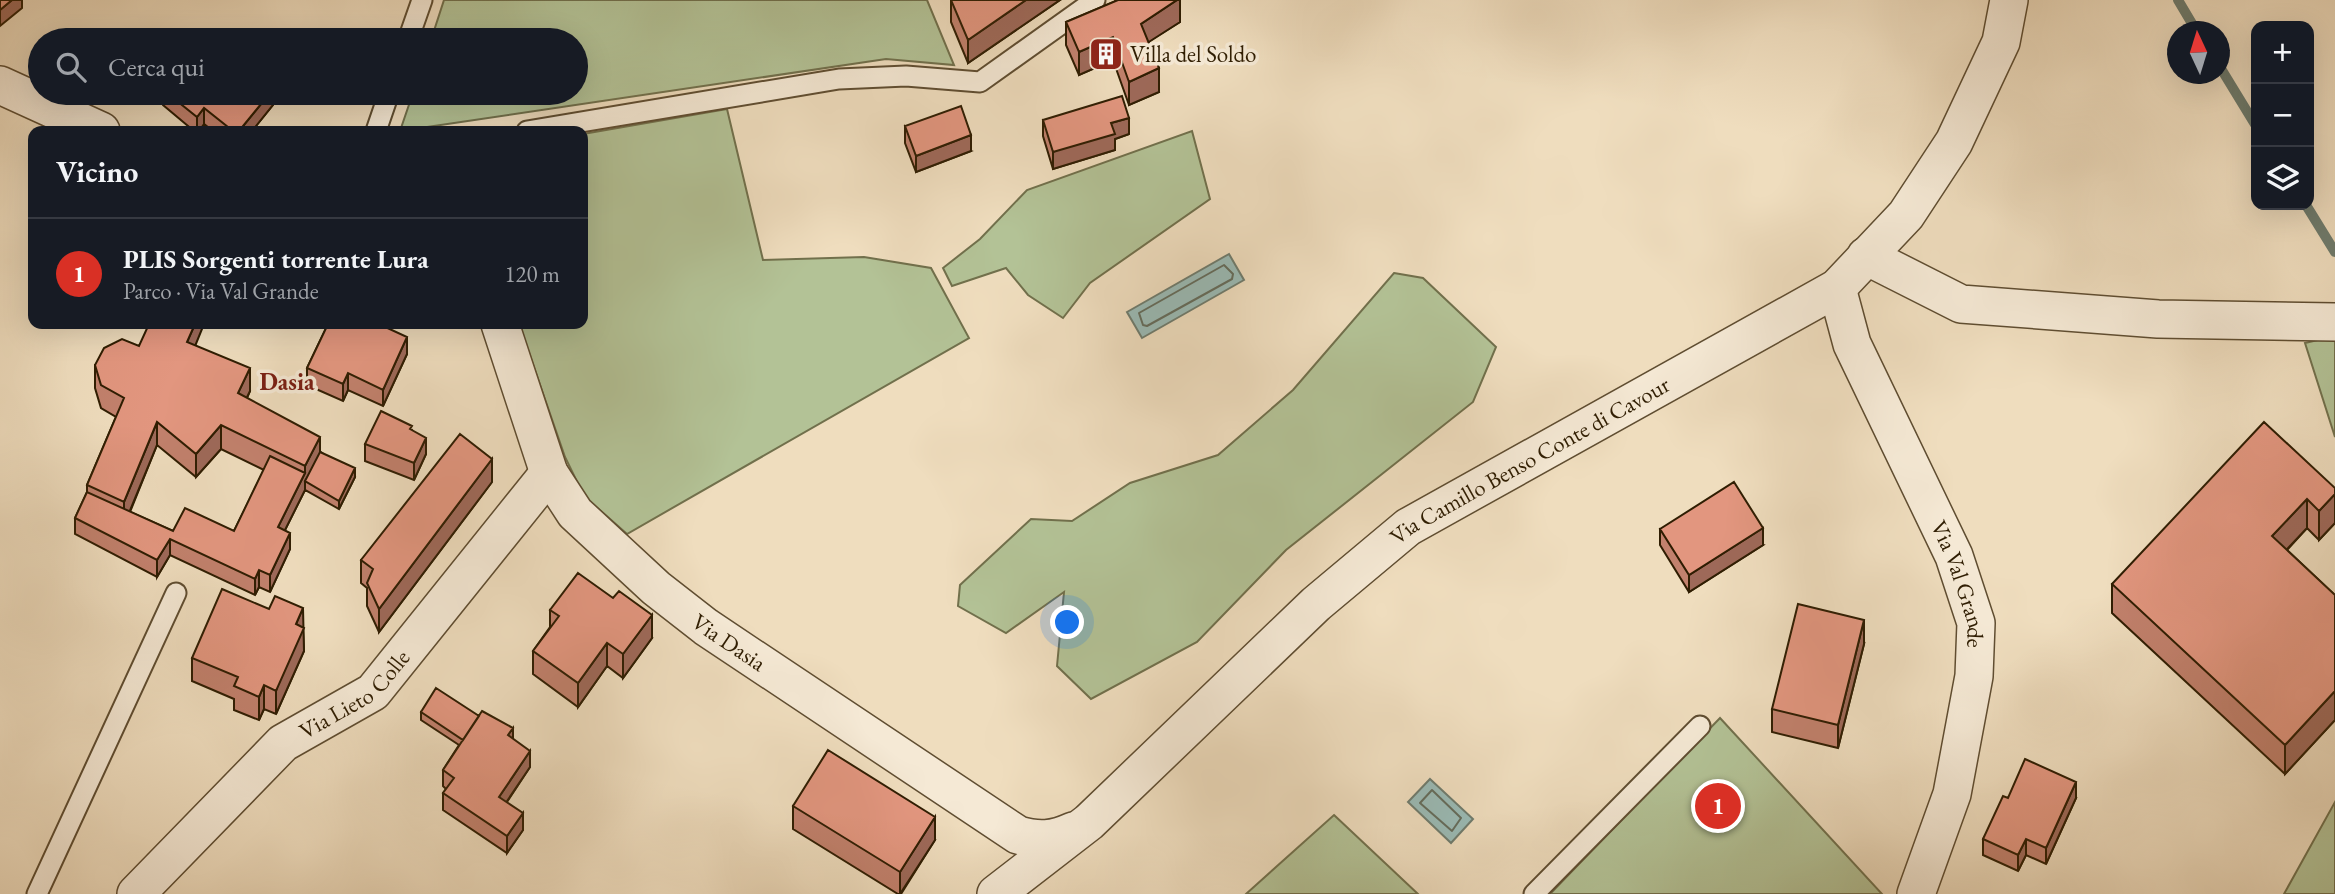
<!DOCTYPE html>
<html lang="it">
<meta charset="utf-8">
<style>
:root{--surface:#171b24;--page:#20242c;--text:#f1f3f6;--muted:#9ea1a6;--line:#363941;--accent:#d93025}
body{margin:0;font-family:"EB Garamond",serif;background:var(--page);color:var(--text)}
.controls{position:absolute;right:21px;top:21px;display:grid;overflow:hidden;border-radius:14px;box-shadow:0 7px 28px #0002}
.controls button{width:63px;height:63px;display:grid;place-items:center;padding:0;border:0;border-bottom:2px solid var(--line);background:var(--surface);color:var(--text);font:35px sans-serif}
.compass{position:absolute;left:2167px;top:21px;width:63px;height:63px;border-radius:50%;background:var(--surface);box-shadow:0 7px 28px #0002;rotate:356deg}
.you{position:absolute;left:1068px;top:623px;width:24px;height:24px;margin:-18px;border:5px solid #fff;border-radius:50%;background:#1a73e8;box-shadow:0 0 0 10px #1a73e833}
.badge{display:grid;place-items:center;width:46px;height:46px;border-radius:50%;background:var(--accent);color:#fff;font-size:23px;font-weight:700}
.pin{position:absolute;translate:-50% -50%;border:4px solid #fff;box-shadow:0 2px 7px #0006}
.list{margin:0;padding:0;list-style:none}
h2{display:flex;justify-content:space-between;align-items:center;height:91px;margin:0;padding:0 28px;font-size:30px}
h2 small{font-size:23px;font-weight:400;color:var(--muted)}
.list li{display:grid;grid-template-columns:46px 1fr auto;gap:21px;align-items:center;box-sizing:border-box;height:112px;padding:0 28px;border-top:2px solid var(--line)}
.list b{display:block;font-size:26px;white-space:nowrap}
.list p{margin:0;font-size:23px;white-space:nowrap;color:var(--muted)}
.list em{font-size:23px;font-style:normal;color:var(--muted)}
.icon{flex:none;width:38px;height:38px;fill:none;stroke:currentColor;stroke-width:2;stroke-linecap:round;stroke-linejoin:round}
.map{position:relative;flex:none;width:2335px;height:894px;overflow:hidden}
.search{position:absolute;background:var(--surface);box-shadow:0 7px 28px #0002;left:28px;top:28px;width:560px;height:77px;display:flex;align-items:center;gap:18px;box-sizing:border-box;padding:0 24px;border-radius:38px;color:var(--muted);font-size:26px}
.panel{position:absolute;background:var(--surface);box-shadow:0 7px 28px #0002;left:28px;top:126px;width:560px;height:203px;border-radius:14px}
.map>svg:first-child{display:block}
</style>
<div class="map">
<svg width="2335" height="894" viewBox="0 0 2335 894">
<rect width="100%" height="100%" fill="#efddbe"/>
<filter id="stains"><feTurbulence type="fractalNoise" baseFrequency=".00286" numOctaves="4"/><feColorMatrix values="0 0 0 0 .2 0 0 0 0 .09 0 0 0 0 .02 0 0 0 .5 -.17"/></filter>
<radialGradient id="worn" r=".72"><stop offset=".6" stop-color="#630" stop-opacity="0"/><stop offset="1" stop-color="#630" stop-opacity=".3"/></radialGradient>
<path fill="#b3c296" stroke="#71704c" stroke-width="2" d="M 444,0 L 927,0 L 954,65 L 886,59 L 400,131 L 413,93 L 576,93 L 576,40 L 431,40 Z
M 727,109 L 763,260 L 864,257 L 931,268 L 969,338 L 627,534 L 584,496 L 565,457 L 519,324 L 583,324 L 583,134 Z
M 1192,131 L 1210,199 L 1090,283 L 1063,318 L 1028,295 L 1006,268 L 952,286 L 943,268 L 980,239 L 1027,190 Z
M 1394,273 L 1423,278 L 1496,347 L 1473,402 L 1286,550 L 1197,642 L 1091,699 L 1057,666 L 1064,592 L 1006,633 L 958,606 L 960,585 L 1031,519 L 1072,521 L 1130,483 L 1218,455 L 1293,390 Z
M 2335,336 L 2335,437 L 2305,343 Z
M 1720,718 L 1882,894 L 1550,894 Z
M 2335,802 L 2335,894 L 2284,894 Z
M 1334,815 L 1418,894 L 1246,894 Z"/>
<path fill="#9abbb6" stroke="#6f7c6e" stroke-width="2" d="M 1229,254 L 1244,280 L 1142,338 L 1127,312 Z
M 1430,779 L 1473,819 L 1451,843 L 1408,802 Z"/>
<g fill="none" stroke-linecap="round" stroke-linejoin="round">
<path stroke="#646c5c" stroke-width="2" d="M 1224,265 L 1233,274 L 1232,279 L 1147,326 L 1143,325 L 1139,313 Z
M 1432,790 L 1461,818 L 1452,831 L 1420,803 Z"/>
<path stroke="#6f7c6e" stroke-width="10" d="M 2178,0 L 2197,32
M 2220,67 L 2256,126
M 2306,205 L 2335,252"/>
<g stroke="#5f4d31" stroke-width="23">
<path id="lane" d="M 408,40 L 422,0
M 376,131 L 389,93
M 527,131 L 839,79 L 906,76 L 980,82 L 1095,0
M 37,894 L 176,593
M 1534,894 L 1700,726"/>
</g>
<g stroke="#5f4d31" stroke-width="40">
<g id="street">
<path d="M 0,85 L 101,131"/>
<path d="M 1866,256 L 1961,304 L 2158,319 L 2335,322"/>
<path id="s1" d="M 1837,288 L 1852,344 L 1954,556 L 1976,623 L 1974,676 L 1952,794 L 1916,894"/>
<path id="s2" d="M 500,324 L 549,473 L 575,513 L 656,588 L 706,627 L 1018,835 C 1039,841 1053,840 1073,831"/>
<path id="s3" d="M 136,894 L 283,743 L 373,692 L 549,473"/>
<path id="s4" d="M 996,894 L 1089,822 L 1316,604 L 1408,527 L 1837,288 L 1906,215 L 1954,142 L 2001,42 L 2009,0"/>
</g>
</g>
<use href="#lane" stroke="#f5e9d5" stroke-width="19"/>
<use href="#street" stroke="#f5e9d5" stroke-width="37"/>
</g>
<path fill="#c2816d" stroke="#2f1d02" stroke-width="2" fill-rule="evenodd" d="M 951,0 L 1060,0 L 968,63 L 951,22 Z
M 1115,0 L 1180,0 L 1180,22 L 1148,42 L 1159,92 L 1129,105 L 1113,60 L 1079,75 L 1066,45 L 1066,22 L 1116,1 Z
M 163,93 L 273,93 L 273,105 L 252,131 L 213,131 L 204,124 L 199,131 L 194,131 L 163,105 Z
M 1043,120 L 1129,134 L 1115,139 L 1115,150 L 1053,169 L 1043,136 Z
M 905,126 L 971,151 L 916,172 L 905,143 Z
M 328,324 L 392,324 L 389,329 L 407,354 L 383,406 L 348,390 L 343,401 L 307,385 L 307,368 Z
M 195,346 L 250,391 L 247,398 L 355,477 L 339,509 L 305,490 L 285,530 L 290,549 L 270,592 L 259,587 L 255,595 L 170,555 L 157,577 L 75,534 L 75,518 L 87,492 L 87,485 L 116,417 L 101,408 L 95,388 L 95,365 ZM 157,445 L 196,477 L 221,449 L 264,470 L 234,531 L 173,531 L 130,512 Z
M 412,430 L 426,454 L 414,480 L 365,461 L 365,444 Z
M 492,482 L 379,632 L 367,606 L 367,588 L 361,583 L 361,560 Z
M 2335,488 L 2335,523 L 2319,540 L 2307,528 L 2287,550 L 2335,595 L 2335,720 L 2285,774 L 2112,613 L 2112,584 Z
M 1660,529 L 1763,545 L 1689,592 L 1660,545 Z
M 550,610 L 652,638 L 623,678 L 607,666 L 578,707 L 533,674 L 533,651 L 550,627 Z
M 303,628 L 304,651 L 276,714 L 264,709 L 259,720 L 234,710 L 234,699 L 192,681 L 192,658 Z
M 1864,644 L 1838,748 L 1772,732 L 1772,709 Z
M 421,712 L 513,739 L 530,767 L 507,802 L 523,830 L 507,853 L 443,810 L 443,793 L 446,789 L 443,786 L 443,770 L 459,745 L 421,720 Z
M 2008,798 L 2076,798 L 2046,864 L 2026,855 L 2018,871 L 1983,855 L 1983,839 Z
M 793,806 L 935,840 L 901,894 L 898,894 L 793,829 Z"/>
<path fill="#9e6959" stroke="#2f1d02" stroke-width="2" d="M 12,0 L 22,0 L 22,8 L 0,26 L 0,10 Z
M 1026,0 L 1060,0 L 968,63 L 968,40 Z
M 1177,0 L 1180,0 L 1180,22 L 1141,47 L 1141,24 Z
M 1113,37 L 1113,60 L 1079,75 L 1079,52 Z
M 1159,68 L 1159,92 L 1129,105 L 1129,82 Z
M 270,93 L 273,93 L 273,105 L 252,131 L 239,131 Z
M 204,108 L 204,124 L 199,131 L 197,131 L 197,117 Z
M 1129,118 L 1129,134 L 1115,139 L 1115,150 L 1053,169 L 1053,152 L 1111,123 Z
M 971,135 L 971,151 L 916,172 L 916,156 Z
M 195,324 L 204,324 L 187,366 L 187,342 Z
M 384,324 L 392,324 L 383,343 L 383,326 Z
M 407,337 L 407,354 L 383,406 L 383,390 Z
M 250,368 L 250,391 L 238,416 L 238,393 Z
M 348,373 L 348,390 L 343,401 L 343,384 Z
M 157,422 L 157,445 L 124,525 L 124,502 Z
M 221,425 L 221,449 L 196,477 L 196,454 Z
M 320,437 L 320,460 L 305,481 L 305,490 L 278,544 L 278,527 L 305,473 L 305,466 Z
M 426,438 L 426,454 L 414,480 L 414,463 Z
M 492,459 L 492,482 L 379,632 L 379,609 Z
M 355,468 L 355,477 L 339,509 L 339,501 Z
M 2335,494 L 2335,523 L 2319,540 L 2319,511 Z
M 2307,499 L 2307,528 L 2272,565 L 2272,536 Z
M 1763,528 L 1763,545 L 1689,592 L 1689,575 Z
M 290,533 L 290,549 L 270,592 L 270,575 Z
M 170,539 L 170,555 L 157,577 L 157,560 Z
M 259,570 L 259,587 L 255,595 L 255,579 Z
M 303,608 L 304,651 L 276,714 L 276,691 L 296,624 Z
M 652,615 L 652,638 L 623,678 L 623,654 Z
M 1864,620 L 1864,644 L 1838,748 L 1838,725 Z
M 607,643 L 607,666 L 578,707 L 578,683 Z
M 264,685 L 264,709 L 259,720 L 259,697 Z
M 2335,691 L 2335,720 L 2285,774 L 2285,745 Z
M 513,728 L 513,744 L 508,735 Z
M 530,751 L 530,767 L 499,813 L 499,797 Z
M 2076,782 L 2076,798 L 2046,864 L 2046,848 Z
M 523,813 L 523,830 L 507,853 L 507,836 Z
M 935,817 L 935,840 L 900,894 L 900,872 Z
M 2026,839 L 2026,855 L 2018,871 L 2018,855 Z"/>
<path fill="#e2967f" stroke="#2f1d02" stroke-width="2" d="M 0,0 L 12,0 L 0,10 Z
M 951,0 L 1026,0 L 968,40 Z
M 1118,0 L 1177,0 L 1141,24 L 1159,68 L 1129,82 L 1113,37 L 1079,52 L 1066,22 Z
M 167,93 L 270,93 L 239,131 L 233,131 L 204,108 L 197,117 Z
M 1122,96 L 1129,118 L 1111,123 L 1115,134 L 1053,152 L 1043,120 Z
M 961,106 L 971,135 L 916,156 L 905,126 Z
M 149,324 L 195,324 L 187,342 L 250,368 L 238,393 L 320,437 L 305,466 L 221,425 L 196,454 L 157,422 L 124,502 L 87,485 L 124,398 L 101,385 L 95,365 L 104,348 L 122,339 L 139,346 Z
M 328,324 L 384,324 L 383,326 L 407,337 L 383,390 L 348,373 L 343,384 L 307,368 Z
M 381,411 L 412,426 L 410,429 L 426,438 L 414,463 L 365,444 Z
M 2264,422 L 2335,488 L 2335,494 L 2319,511 L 2307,499 L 2272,536 L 2335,595 L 2335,691 L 2285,745 L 2112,584 Z
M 460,434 L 492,459 L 379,609 L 367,583 L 373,569 L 361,560 Z
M 320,452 L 355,468 L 339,501 L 305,481 Z
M 270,456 L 305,473 L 278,527 L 290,533 L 270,575 L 259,570 L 255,579 L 170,539 L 157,560 L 75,518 L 87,492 L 173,531 L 185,508 L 234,531 Z
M 1734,482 L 1763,528 L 1689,575 L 1660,529 Z
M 578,573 L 613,598 L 619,591 L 652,615 L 623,654 L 607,643 L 578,683 L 533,651 L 559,616 L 550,610 Z
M 222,589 L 269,609 L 275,596 L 303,608 L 296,624 L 304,628 L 276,691 L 264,685 L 259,697 L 234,686 L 238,677 L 192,658 Z
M 1798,604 L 1864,620 L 1838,725 L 1772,709 Z
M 436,688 L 479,716 L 463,740 L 421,712 Z
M 482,711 L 513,728 L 508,735 L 530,751 L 499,797 L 523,813 L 507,836 L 443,793 L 454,778 L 443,770 Z
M 828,750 L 935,817 L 900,872 L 793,806 Z
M 2025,759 L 2076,782 L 2046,848 L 2026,839 L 2018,855 L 1983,839 L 2003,796 L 2008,798 Z"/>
<defs>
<g id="building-square" transform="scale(1.75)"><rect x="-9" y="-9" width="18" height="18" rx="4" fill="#8f2418" stroke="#f5e9d5"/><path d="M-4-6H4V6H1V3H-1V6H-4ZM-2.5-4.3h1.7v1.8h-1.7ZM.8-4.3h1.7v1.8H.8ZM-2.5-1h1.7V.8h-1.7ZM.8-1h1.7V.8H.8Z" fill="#fff"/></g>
</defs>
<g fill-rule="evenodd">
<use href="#building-square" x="1106" y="54"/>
</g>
<g text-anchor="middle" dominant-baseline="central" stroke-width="7" stroke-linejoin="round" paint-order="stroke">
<g font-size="23" fill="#2f1d02" stroke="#f5e9d5" text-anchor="start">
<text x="1130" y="54">Villa del Soldo</text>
</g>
<g font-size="23" fill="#2f1d02" stroke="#f5e9d5">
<text stroke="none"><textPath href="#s4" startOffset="691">Via Camillo Benso Conte di Cavour</textPath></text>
<text stroke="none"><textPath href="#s1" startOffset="322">Via Val Grande</textPath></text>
<text stroke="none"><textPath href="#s2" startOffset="406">Via Dasia</textPath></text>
<text stroke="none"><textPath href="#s3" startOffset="298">Via Lieto Colle</textPath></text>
</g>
<g font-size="24" font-weight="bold" fill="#7a1f14" stroke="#f5e9d5">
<text x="287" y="381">Dasia</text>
</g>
</g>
<rect width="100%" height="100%" filter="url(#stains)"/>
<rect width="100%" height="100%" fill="url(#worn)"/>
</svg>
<div class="controls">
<button>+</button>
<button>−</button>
<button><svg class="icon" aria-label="layers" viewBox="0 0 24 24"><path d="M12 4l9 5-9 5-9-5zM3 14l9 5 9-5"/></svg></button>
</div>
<svg class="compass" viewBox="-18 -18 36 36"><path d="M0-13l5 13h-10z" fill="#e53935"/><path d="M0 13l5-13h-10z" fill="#9ea1a6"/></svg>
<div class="you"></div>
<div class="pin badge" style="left:1718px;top:806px">1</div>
<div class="search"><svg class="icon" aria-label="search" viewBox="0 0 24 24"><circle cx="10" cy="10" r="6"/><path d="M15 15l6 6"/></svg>Cerca qui</div>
<section class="panel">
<h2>Vicino<small></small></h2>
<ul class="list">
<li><span class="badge">1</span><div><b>PLIS Sorgenti torrente Lura</b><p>Parco · Via Val Grande</p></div><em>120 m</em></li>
</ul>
</section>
</div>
